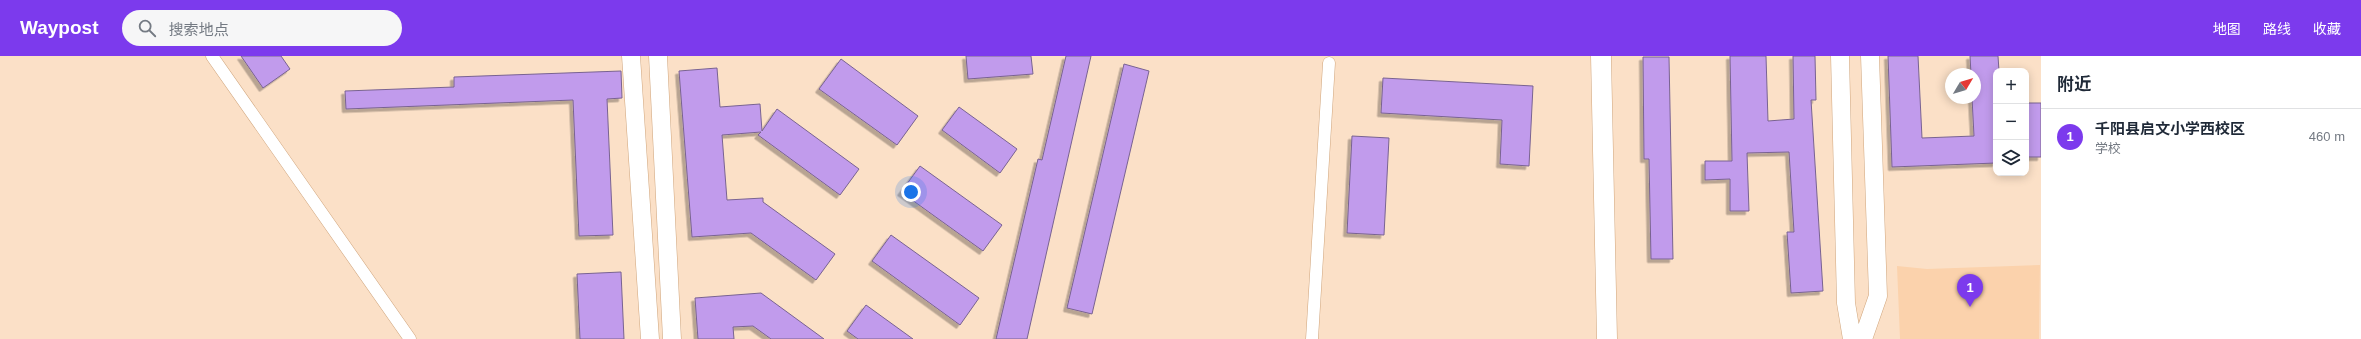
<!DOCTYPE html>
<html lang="zh">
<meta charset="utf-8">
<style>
:root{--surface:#fff;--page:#f6f6f7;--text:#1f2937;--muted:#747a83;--line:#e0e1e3;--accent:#7c3aed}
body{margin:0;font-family:Helvetica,"Noto Sans SC",sans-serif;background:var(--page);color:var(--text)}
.controls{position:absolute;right:12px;top:12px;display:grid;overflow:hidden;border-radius:8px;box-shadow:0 2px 10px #0003}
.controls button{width:36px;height:36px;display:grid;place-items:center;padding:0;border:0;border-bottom:1px solid var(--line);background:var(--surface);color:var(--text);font:20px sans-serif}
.compass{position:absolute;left:1945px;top:12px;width:36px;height:36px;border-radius:50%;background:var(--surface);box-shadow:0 2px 10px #0003;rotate:52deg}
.you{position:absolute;left:911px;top:136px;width:14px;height:14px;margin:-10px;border:3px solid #fff;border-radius:50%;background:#1a73e8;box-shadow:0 0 0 6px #1a73e833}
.badge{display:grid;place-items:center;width:26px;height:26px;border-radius:50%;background:var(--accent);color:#fff;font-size:13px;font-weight:700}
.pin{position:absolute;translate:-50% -33px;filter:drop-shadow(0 1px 2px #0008)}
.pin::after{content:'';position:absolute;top:21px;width:14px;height:12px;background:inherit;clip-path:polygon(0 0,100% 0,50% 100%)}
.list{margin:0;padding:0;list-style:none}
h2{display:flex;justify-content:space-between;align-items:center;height:52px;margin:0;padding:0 16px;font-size:17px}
h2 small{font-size:13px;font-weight:400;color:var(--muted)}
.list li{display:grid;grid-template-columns:26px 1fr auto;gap:12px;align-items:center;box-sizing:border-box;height:56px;padding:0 16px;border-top:1px solid var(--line)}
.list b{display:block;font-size:15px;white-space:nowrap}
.list p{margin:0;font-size:13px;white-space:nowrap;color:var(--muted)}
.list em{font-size:13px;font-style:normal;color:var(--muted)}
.icon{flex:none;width:22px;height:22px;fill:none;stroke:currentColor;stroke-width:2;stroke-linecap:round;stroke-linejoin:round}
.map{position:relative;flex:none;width:2041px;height:283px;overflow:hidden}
header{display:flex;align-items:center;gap:24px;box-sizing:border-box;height:56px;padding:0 20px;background:var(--accent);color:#fff}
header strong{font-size:19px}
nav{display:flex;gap:22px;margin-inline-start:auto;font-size:14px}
.search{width:280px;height:36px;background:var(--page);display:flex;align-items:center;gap:10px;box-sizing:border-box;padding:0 14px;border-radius:22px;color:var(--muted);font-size:15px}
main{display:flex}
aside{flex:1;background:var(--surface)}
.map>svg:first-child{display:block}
</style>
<header>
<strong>Waypost</strong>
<div class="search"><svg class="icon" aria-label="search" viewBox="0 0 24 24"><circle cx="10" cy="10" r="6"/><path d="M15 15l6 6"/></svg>搜索地点</div>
<nav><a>地图</a><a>路线</a><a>收藏</a></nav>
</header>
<main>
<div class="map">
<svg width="2041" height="283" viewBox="0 0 2041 283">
<defs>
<filter id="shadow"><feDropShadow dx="-3.5" dy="3.5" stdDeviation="0" flood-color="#0004"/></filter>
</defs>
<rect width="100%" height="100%" fill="#fbe0c7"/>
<path fill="#fbd2ac" d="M 2040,209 L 2039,283 L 1900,283 L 1897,210 L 1927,213 Z"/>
<path fill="#c19bec" stroke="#796391" filter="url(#shadow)" d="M 241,0 L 281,0 L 290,13 L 263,32 Z
M 966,0 L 1031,0 L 1033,18 L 968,23 Z
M 1066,0 L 1091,0 L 1027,283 L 996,283 L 1038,103 L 1042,104 Z
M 1730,0 L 1766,0 L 1768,65 L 1794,63 L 1793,0 L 1815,0 L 1816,44 L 1811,44 L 1823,235 L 1791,237 L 1787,176 L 1794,176 L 1789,96 L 1747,97 L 1749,155 L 1730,155 L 1730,123 L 1705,124 L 1705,105 L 1732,105 Z
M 1888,0 L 1918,0 L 1922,82 L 1974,80 L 1972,42 L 1975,42 L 1975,18 L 1971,18 L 1970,0 L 1998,0 L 1999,15 L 1996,15 L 1996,107 L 1892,111 Z
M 1643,1 L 1669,1 L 1673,203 L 1651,203 L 1649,103 L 1644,103 Z
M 841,3 L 918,60 L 897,89 L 819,33 Z
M 1124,8 L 1149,15 L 1092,258 L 1067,252 Z
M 717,12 L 720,51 L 760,48 L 762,75 L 777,53 L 859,113 L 840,139 L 758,79 L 761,76 L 722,79 L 727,144 L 763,142 L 763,146 L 835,198 L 816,224 L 751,177 L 692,181 L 679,15 Z
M 621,15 L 622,42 L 607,43 L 613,179 L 579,180 L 573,44 L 346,53 L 345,35 L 454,31 L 454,21 Z
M 1383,22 L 1533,30 L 1529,110 L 1500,108 L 1502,64 L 1381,57 Z
M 2026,47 L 2041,47 L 2041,101 L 2026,101 Z
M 959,51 L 1017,93 L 1000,117 L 942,74 Z
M 1352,80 L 1389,82 L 1384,179 L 1347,177 Z
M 920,110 L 1002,169 L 983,195 L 901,136 Z
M 891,179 L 979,242 L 960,269 L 872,205 Z
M 621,216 L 624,283 L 580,283 L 577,218 Z
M 761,237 L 824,283 L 771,283 L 753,270 L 733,271 L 734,283 L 698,283 L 695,242 Z
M 866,249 L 913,283 L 858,283 L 847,275 Z"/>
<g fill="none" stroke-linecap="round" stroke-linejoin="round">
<g stroke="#d0a57c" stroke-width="13">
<path id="street" d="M 212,0 L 410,283
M 1312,283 L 1329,7"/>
</g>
<g stroke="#d0a57c" stroke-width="19">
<path id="secondary" d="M 631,0 L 650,283
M 658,0 L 672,283
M 1840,0 L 1846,247 L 1852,283
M 1863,283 L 1878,240 L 1870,0"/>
</g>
<g stroke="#d0a57c" stroke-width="21">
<path id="primary" d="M 1601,0 L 1607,283"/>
</g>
<use href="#street" stroke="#fff" stroke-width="12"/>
<use href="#secondary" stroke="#fff" stroke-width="18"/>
<use href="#primary" stroke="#fff" stroke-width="20"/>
</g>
</svg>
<div class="controls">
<button>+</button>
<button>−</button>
<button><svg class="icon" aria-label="layers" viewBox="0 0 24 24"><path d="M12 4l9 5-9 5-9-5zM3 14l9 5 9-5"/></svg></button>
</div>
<svg class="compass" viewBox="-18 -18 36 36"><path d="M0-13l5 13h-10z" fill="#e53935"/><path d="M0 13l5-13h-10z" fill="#747a83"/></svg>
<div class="you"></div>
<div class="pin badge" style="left:1970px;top:251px">1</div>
</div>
<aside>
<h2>附近<small></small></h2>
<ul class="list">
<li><span class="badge">1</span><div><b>千阳县启文小学西校区</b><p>学校</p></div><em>460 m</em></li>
</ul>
</aside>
</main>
